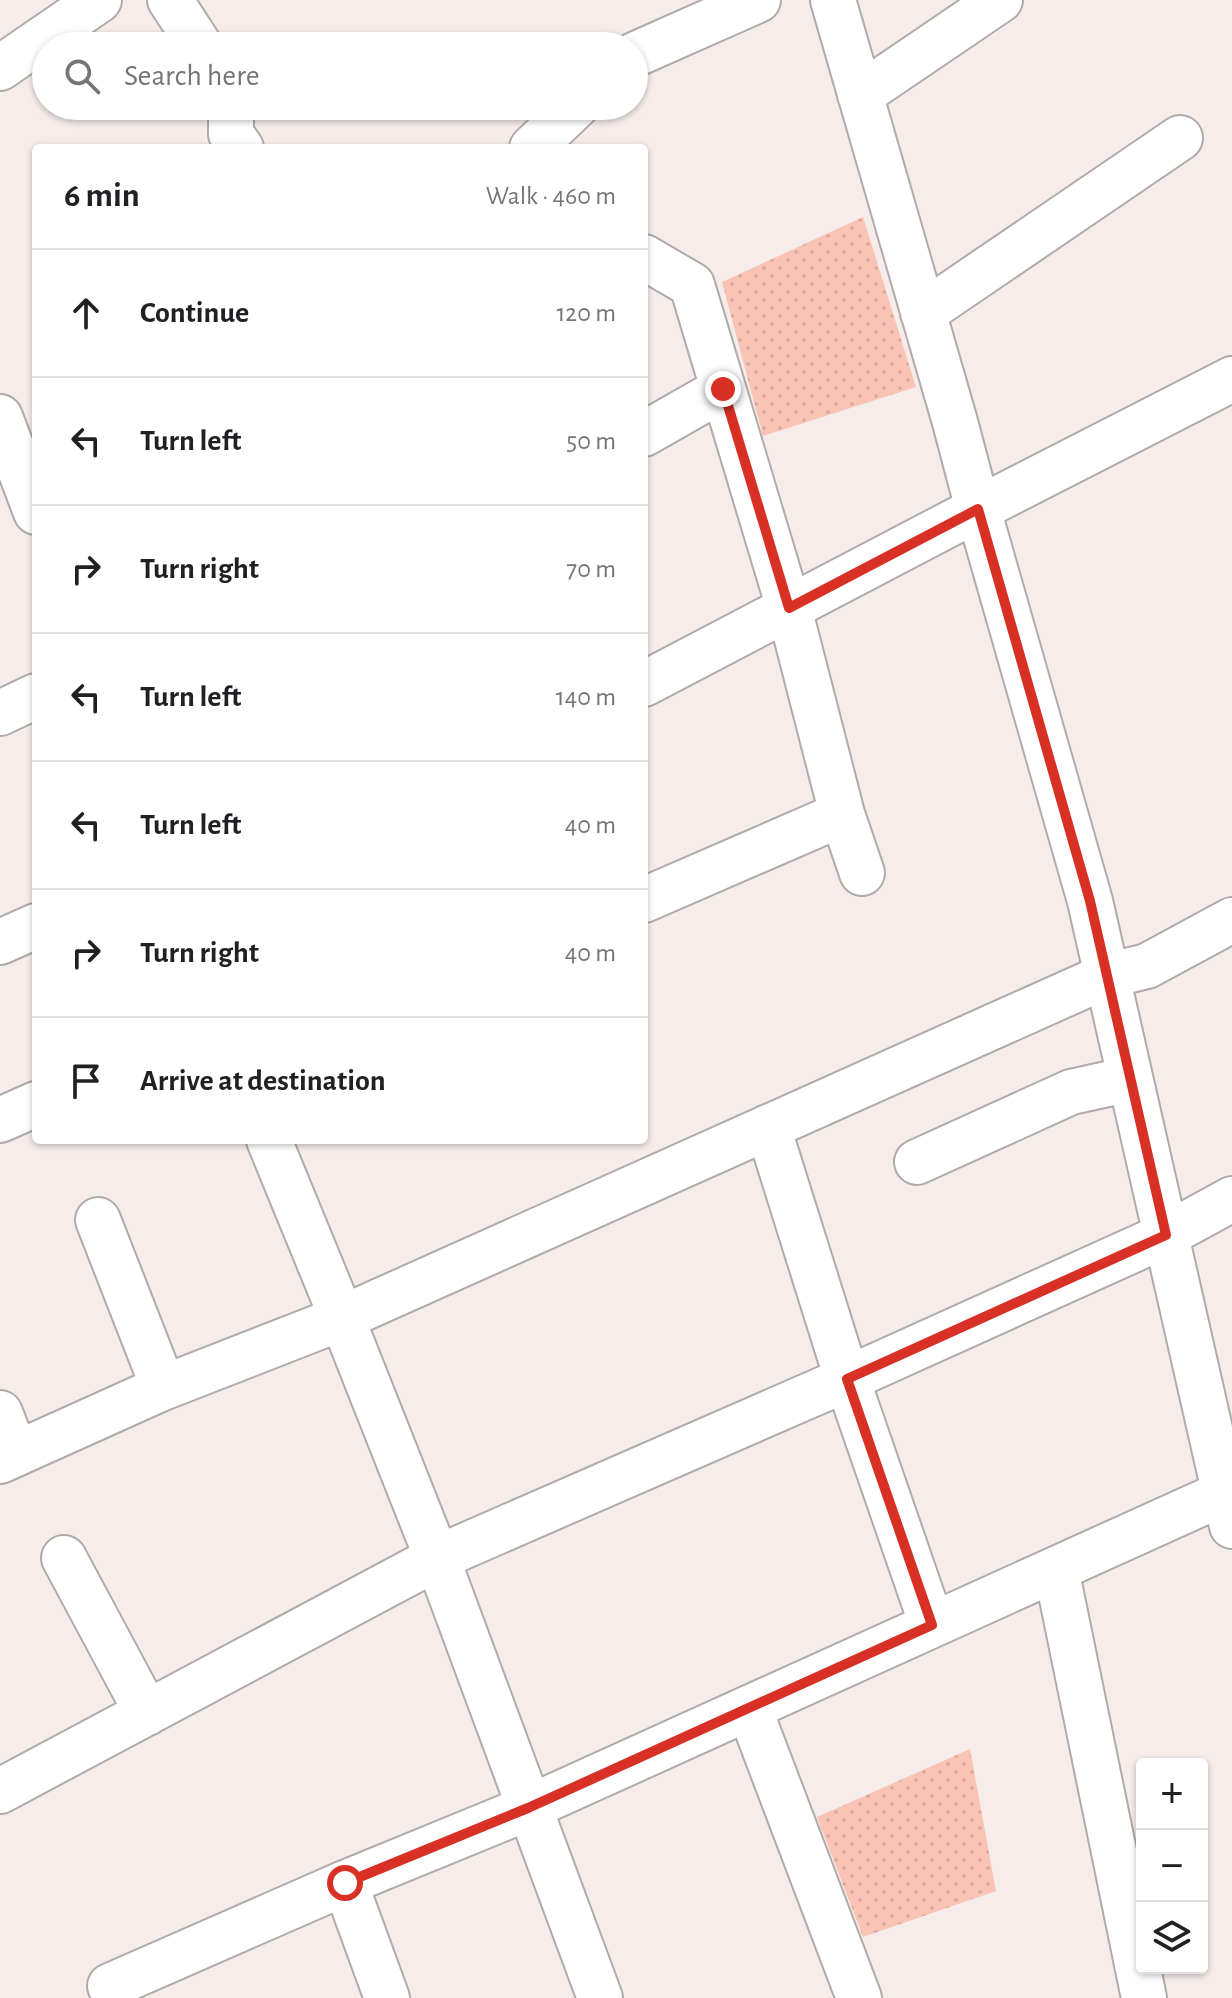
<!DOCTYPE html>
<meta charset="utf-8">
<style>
:root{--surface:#fff;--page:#f6f6f6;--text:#202124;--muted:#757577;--line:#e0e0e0}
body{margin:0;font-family:"Alegreya Sans",sans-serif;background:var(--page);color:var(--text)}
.controls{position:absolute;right:24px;bottom:24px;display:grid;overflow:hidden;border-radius:8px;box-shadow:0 2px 6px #0004}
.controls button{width:72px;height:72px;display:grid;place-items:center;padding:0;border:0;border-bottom:2px solid var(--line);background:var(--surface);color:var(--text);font:40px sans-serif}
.stop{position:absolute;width:24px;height:24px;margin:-18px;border:6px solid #d93025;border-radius:50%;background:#fff}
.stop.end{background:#d93025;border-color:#fff;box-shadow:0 2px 8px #0008}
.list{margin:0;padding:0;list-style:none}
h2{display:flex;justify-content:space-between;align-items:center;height:104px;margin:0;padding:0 32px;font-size:34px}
h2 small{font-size:26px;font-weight:400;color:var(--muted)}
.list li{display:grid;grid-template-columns:52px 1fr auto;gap:24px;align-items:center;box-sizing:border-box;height:128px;padding:0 32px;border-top:2px solid var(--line)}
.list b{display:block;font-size:30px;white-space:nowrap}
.list em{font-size:26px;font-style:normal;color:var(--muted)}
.icon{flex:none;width:44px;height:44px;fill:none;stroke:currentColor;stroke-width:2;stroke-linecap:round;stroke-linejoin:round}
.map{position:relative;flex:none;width:1232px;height:1998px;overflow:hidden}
.search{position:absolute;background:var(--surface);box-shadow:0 2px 6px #0004;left:32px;top:32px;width:616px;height:88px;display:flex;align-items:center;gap:20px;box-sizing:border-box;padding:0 28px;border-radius:44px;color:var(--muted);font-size:30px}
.panel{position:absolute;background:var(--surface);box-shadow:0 2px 6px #0004;left:32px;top:144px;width:616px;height:1000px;border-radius:8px}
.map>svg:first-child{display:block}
</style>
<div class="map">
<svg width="1232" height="1998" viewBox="0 0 1232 1998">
<defs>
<pattern id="grass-dots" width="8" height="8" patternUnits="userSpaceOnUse" patternTransform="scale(2)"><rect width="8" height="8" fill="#f9c3b5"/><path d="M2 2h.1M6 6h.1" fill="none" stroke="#d6a89c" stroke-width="1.8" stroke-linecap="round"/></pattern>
</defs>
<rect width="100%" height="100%" fill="#f6edeb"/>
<path fill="url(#grass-dots)" d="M 863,217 L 916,387 L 763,436 L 722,282 Z
M 970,1749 L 996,1891 L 863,1937 L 817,1817 Z"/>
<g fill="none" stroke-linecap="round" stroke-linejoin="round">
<g stroke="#b2aaa8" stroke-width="48">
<path id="minor" d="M 170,0 L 200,46
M 833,0 L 955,422 L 978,509 L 1090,901 L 1232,1526
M 634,55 L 758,0
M 0,68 L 99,0
M 860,95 L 1000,0
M 231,106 L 231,134 L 241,148
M 532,148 L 576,106
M 644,257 L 692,285 L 789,608 L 842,814 L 862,873
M 923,313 L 1180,138
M 0,417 L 36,512
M 644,434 L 723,389
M 644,684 L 978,509 L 1232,379
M 0,713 L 36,696
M 644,900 L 842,814
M 0,942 L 36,926
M 0,1120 L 36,1104
M 768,1127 L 847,1379 L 932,1625
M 269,1140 L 342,1318 L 437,1558 L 600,1998
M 917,1162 L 1071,1092 L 1130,1079
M 98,1220 L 157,1371 L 160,1389
M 0,1413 L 16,1454
M 0,1461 L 160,1389 L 342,1318 L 1106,976 L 1147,966 L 1232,920
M 64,1558 L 147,1713
M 1056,1569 L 1144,1998
M 749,1708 L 859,1998
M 0,1791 L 437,1558 L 847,1379 L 1166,1235 L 1232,1199
M 115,1998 L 110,1986 L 345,1883
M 387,1998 L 345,1883 L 528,1808 L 1224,1493"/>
</g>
<use href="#minor" stroke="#fff" stroke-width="44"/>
</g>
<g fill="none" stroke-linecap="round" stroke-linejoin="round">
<path stroke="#d93025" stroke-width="10" d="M 345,1883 L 528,1808 L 932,1625 L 847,1379 L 1166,1235 L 1090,901 L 978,509 L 789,608 L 723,389"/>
</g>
</svg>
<div class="controls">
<button>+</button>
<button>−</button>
<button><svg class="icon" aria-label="layers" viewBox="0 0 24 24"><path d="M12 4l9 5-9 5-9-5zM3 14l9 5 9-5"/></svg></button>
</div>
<div class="stop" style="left:345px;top:1883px"></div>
<div class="stop end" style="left:723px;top:389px"></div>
<div class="search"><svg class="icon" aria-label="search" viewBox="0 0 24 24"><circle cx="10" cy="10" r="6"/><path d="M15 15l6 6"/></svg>Search here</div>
<section class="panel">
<h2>6 min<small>Walk · 460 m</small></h2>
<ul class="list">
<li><svg class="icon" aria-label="ahead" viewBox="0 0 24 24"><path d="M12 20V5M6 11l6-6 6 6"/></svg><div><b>Continue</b></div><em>120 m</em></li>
<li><svg class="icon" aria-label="left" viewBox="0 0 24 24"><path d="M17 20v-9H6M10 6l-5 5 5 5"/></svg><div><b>Turn left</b></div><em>50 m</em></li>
<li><svg class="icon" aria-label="right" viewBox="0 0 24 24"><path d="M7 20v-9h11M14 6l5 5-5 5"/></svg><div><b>Turn right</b></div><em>70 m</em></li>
<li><svg class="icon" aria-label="left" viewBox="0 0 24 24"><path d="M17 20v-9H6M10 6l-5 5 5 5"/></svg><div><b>Turn left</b></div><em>140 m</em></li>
<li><svg class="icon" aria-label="left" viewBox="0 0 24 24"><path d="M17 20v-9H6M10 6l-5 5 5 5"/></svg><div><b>Turn left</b></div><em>40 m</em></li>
<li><svg class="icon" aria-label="right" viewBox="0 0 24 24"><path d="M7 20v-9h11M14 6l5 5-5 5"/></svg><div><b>Turn right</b></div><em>40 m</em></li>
<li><svg class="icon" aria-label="arrive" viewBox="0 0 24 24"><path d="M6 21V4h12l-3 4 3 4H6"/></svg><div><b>Arrive at destination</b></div></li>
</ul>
</section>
</div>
